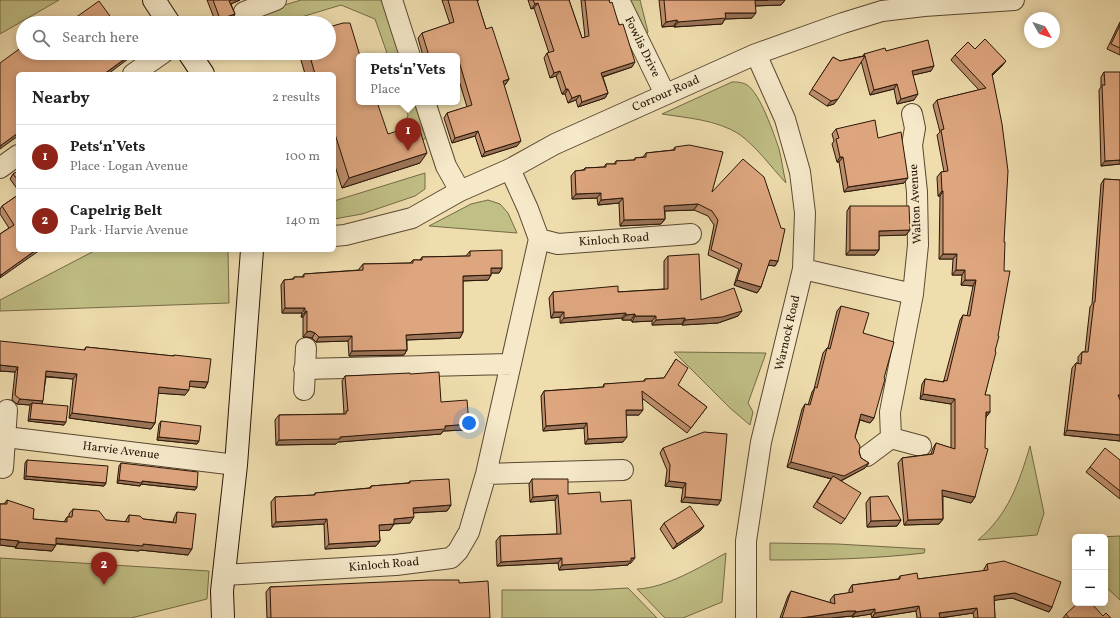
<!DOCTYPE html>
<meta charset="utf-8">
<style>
:root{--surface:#fff;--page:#f6f6f6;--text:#222;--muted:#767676;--line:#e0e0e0;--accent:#8f2418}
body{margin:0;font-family:Vollkorn,serif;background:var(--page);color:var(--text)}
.controls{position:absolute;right:12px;bottom:12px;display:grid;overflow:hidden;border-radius:6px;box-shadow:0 2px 10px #0003}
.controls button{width:36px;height:36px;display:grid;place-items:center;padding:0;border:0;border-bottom:1px solid var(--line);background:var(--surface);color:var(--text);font:20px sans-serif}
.compass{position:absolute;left:1024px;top:12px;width:36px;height:36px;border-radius:50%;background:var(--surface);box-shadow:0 2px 10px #0003;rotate:130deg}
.you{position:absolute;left:469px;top:423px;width:14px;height:14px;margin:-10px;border:3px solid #fff;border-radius:50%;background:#1a73e8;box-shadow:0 0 0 6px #1a73e833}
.badge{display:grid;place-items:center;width:26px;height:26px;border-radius:50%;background:var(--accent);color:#fff;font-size:13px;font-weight:700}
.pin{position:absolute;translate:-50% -33px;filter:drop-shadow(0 1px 2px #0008)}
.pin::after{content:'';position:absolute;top:21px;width:14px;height:12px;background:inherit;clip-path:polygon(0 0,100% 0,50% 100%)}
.popup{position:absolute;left:356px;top:53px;width:104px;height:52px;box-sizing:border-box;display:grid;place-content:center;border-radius:6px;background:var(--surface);filter:drop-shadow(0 1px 3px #0005);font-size:13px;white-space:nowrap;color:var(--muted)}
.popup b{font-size:15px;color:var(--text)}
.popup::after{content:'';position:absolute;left:50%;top:100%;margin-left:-8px;border:8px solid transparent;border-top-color:var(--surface)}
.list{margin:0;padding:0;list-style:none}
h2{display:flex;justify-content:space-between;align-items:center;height:52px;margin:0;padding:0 16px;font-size:17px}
h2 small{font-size:13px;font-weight:400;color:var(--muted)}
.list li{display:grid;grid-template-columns:26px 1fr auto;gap:12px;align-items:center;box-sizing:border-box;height:64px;padding:0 16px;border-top:1px solid var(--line)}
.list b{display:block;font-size:15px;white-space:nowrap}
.list p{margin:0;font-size:13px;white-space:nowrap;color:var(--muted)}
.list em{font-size:13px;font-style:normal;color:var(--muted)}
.icon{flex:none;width:22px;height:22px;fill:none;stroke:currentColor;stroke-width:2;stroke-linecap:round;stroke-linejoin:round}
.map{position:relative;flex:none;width:1120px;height:618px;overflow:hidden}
.search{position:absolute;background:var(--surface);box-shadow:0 2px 10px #0003;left:16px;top:16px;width:320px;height:44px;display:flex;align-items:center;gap:10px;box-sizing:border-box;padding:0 14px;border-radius:22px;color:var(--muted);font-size:15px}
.panel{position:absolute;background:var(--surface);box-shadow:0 2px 10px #0003;left:16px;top:72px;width:320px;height:180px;border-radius:6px}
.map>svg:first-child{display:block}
</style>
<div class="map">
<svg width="1120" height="618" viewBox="0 0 1120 618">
<rect width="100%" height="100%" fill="#efddae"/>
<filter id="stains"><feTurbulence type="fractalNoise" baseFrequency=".005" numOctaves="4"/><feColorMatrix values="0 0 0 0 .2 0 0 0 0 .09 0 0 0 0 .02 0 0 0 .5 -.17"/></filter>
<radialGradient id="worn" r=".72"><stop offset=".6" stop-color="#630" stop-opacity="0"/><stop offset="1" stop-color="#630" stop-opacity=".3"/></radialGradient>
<path fill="#c0bf85" stroke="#746a46" d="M 0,0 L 59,0 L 0,34 Z
M 301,0 L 382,0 L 403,56 L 388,56 L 375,19 L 341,5 L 288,21 L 286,23 L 258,23 L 265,11 Z
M 628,0 L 640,0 L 648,32 L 644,37 Z
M 732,82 C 737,82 742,82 747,85 C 760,93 774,134 779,149 C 782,160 783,172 786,183 C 771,167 757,147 739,134 C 717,120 688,118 662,114 Z
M 404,102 L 418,102 L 431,135 L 419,142 L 405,129 L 405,123 L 408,115 Z
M 425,173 L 425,189 L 415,196 L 362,214 L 334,219 L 334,201 Z
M 488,200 L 500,204 L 508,213 L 517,233 L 429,226 L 471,204 Z
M 96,250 L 228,250 L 229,303 L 0,311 L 0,300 Z
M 674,352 L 766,353 L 748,403 L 753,412 L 750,425 L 730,408 Z
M 1030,446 L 1044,513 L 1037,535 L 978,540 C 1008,515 1019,483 1030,446 Z
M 1120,536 L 1120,600 L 1105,586 L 1105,537 L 1099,537 Z
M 770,543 L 837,544 L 925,549 L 924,553 C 873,559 822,560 770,560 Z
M 726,553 L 722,602 L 683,618 L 665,618 L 637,589 C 666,588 700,567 726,553 Z
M 0,558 L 209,571 L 207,599 L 131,618 L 0,618 Z
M 628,588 L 657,618 L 502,618 L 502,590 L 592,590 Z"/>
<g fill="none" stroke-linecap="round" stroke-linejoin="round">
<g stroke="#5a4831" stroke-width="22">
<path id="street" d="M 392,0 L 410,56
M 619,0 L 665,94
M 244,12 L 276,0
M 133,74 L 163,53
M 425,102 L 446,166 L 460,191
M 0,168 L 18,155
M 334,236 L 345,235 L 412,218 L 460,191 L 510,169 L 555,144 L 756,54 L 843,23 L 882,11 L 924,6 L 1014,0
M 539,239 L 558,244 L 691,234
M 803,269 L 913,294
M 304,369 L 510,364
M 304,390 L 306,348
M 6,437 L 236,465
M 891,438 L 890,412 L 913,294 L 918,245 L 917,192 L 912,145 L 915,128 L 912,114
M 867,456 L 891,438 L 921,446
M 3,468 L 7,410
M 486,474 L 623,470
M 224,575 L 396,565 L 451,558 L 458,551 L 469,532 L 486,474 L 539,239 L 528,209 L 510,169
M 746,618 L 746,541 L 761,442 L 803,269 L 805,213 L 800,172 L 785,119 L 756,54"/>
</g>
<g stroke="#281607" stroke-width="24">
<path id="secondary" d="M 154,0 L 169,23
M 189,53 L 203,74
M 223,618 L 222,591 L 236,465 L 252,250"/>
</g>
<use href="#street" stroke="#f5e9ca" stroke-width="20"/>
<use href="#secondary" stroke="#f5e9ca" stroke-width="22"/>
</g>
<path fill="#bf8f6d" stroke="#281607" d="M 207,0 L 240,0 L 231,4 L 235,14 L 231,19 L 220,23 L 216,23 Z
M 442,0 L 479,0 L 477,1 L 486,29 L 509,79 L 505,85 L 504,85 L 517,146 L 482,157 L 475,136 L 452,143 L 444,118 L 447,113 L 467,107 L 457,74 L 457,56 L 423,56 L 418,38 L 422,33 L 450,24 Z
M 528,0 L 569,0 L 582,38 L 585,37 L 581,0 L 609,0 L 632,67 L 603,77 L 608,93 L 605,98 L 578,107 L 576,100 L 568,103 L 565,94 L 562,94 L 556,76 L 550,78 L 544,58 L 547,53 L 549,53 L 534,8 L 531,9 Z
M 659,0 L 785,0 L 781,5 L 755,6 L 752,18 L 725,19 L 722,24 L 674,27 L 674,26 L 662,27 Z
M 1120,22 L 1120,55 L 1107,49 Z
M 975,49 L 1002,66 L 992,76 L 995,351 L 985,395 L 990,412 L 986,417 L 975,497 L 971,503 L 943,496 L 943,519 L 939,524 L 904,525 L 898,463 L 902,458 L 931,454 L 933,448 L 936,443 L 951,448 L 951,404 L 920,399 L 922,384 L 925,379 L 943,382 L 944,380 L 960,320 L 963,315 L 967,316 L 973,286 L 961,285 L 962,275 L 952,275 L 953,259 L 939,259 L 940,196 L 938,196 L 937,177 L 941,172 L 944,172 L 937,135 L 940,132 L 933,105 L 937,100 L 979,90 L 951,60 L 955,55 Z
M 886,51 L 931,71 L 913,75 L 914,100 L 897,104 L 894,89 L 870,95 L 861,61 L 834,104 L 827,106 L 809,94 L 833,57 L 840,61 L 863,56 L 864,54 Z
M 299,53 L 329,53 L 359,102 L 388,134 L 420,163 L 342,188 L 334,163 L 334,74 L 305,74 Z
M 1104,72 L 1120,164 L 1101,166 L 1099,90 L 1101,87 L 1101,77 Z
M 836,129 L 878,138 L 904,183 L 844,192 L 839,162 L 837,162 L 832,144 L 834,141 L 832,134 Z
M 675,147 L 712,192 L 778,261 L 775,266 L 768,265 L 761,287 L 757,293 L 734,285 L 739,269 L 708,255 L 714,225 L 708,216 L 694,210 L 665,211 L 665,219 L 661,224 L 620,226 L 619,203 L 598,205 L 597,198 L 572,199 L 571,176 L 575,171 L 583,170 L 585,168 L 604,167 L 606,164 L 614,164 L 616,161 L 634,160 L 635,158 L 643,157 L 646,153 L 673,150 Z
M 18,171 L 18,190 L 10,179 L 13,174 Z
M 1104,179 L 1120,180 L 1120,441 L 1064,435 L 1072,368 L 1076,363 L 1078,363 L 1078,357 L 1082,352 L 1085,352 L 1090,307 L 1092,304 L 1101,184 Z
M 18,195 L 18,250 L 0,278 L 0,234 L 9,228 L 0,214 L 0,209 L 2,206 Z
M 850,206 L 910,230 L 906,235 L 879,235 L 879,250 L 875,255 L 846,255 L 847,211 Z
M 470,251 L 502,268 L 499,273 L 491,273 L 491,275 L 488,280 L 463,281 L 463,332 L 460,338 L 407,340 L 407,350 L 404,355 L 349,356 L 348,341 L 316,342 L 312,338 L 307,337 L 303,337 L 303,317 L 301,317 L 302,313 L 282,313 L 281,285 L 284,280 L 293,279 L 294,277 L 302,277 L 304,274 L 359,270 L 359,269 L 363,264 L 410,263 L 413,260 L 420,260 L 422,257 L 466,256 Z
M 668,256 L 701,300 L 738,316 L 718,323 L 682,325 L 682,324 L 652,325 L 652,321 L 632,322 L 631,320 L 622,320 L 622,318 L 560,323 L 560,317 L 551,318 L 549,298 L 553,292 L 618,292 L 664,289 L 664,261 Z
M 841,306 L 863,333 L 874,418 L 870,423 L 860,420 L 855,437 L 861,458 L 869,463 L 865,468 L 841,481 L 845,519 L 841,524 L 813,507 L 831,479 L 787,467 L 802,409 L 805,404 L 808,405 L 812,392 L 814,389 L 823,353 L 827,348 L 828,348 L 837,311 Z
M 86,347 L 173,356 L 174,355 L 208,382 L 205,388 L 189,386 L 185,395 L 158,393 L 155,423 L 151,429 L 69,418 L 73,379 L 46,377 L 42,404 L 64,425 L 28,421 L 30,405 L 17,404 L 12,400 L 15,372 L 0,371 L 84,350 Z
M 676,359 L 678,385 L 707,407 L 687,433 L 643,399 L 639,415 L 626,415 L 623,442 L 585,444 L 584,428 L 543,431 L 541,396 L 544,391 L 603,387 L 604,384 L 643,382 L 645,379 L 664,378 Z
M 410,374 L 441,402 L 469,424 L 465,430 L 443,431 L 441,434 L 338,442 L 336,444 L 276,445 L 275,420 L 279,415 L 343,414 L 344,414 L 342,381 L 345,376 Z
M 161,421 L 199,441 L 197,444 L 157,440 L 159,424 Z
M 663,448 L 721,500 L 718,505 L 681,502 L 683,488 L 665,486 L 667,470 L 660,453 Z
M 27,460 L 106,483 L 104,486 L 24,479 L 25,463 Z
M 1120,460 L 1120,499 L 1086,472 L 1090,467 Z
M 121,463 L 197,487 L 195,490 L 141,484 L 140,486 L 117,483 L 119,466 Z
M 532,479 L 568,494 L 601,502 L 631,563 L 629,563 L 628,565 L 559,570 L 558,563 L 497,566 L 496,541 L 500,536 L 557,534 L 555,500 L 530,502 L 529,484 Z
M 410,481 L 451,505 L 447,511 L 413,513 L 410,523 L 394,524 L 390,530 L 379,530 L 380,541 L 376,546 L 325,549 L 324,524 L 272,527 L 271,502 L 275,497 L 314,495 L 315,493 L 369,488 L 371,486 L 408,483 Z
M 870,497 L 901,520 L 897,526 L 867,527 L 866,503 Z
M 7,500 L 33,519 L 64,522 L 67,517 L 69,517 L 69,514 L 73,509 L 106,520 L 125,522 L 129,515 L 143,519 L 173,522 L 174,518 L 177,512 L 188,555 L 140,550 L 139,551 L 56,544 L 52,551 L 15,548 L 16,547 L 0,545 L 0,504 L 4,504 Z
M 664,523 L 704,526 L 700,531 L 673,549 L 660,529 Z
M 987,564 L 1052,607 L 1049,612 L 1012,598 L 994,600 L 995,618 L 974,618 L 973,613 L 940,618 L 917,618 L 916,611 L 872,618 L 871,614 L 852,617 L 852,616 L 831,618 L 780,618 L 788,596 L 791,591 L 831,603 L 830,600 L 834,595 L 849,593 L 849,590 L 852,585 L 898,579 L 900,576 L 918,579 L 984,571 L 984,569 Z
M 459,583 L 490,618 L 267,618 L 266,592 L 270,587 Z
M 1066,614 L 1103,616 L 1111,618 L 1063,618 Z"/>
<path fill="#9b7459" stroke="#281607" d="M 231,0 L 240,0 L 226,6 L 229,1 Z
M 755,0 L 785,0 L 781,5 L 751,6 Z
M 538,3 L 534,8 L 531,9 L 535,4 Z
M 725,13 L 756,13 L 752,18 L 725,19 L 722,24 L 674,27 L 678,22 Z
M 235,14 L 231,19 L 220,23 L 217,23 L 220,19 Z
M 677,20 L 674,26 L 662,27 L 666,22 Z
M 133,53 L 136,53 L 108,74 L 104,74 Z
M 1006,61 L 1002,66 L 988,79 L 992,74 Z
M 635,62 L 632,67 L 598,78 L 601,73 Z
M 934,66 L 931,71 L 909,76 L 912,71 Z
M 560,71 L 556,76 L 550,78 L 554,73 Z
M 509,79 L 505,85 L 499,87 L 503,81 Z
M 897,84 L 894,89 L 870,95 L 874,90 Z
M 566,89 L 568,89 L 565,94 L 562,94 Z
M 608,93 L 605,98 L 578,107 L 582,102 Z
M 918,94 L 914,100 L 897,104 L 901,99 Z
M 580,95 L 576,100 L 568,103 L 572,98 Z
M 838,99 L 834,104 L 827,106 L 831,101 Z
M 478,131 L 475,136 L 452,143 L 455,138 Z
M 18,133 L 18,136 L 0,149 L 0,146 Z
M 521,141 L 517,146 L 482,157 L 485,152 Z
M 427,153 L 420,163 L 342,188 L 349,178 Z
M 840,157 L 843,157 L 839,162 L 837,162 Z
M 1120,160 L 1120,164 L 1101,166 L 1105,161 Z
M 908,178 L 904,183 L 844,192 L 848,187 Z
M 942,191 L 943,191 L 940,196 L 938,196 Z
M 601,193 L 597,198 L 572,199 L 576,194 Z
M 623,198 L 619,203 L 598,205 L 601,200 Z
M 698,204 L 694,210 L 661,211 L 664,206 Z
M 665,219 L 661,224 L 620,226 L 624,220 Z
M 910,230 L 906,235 L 875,236 L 879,231 Z
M 36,250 L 40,250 L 0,278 L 1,275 Z
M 850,250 L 879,250 L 875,255 L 846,255 Z
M 943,254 L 957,254 L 953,259 L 939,259 Z
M 770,260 L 778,261 L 775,266 L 767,265 Z
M 491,268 L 502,268 L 499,273 L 488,273 Z
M 956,270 L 965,270 L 962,275 L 952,275 Z
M 491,275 L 488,280 L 459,281 L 463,276 Z
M 737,280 L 761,287 L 757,293 L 734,285 Z
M 965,280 L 976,280 L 973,286 L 961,285 Z
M 285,308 L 305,308 L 302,313 L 282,313 Z
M 307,311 L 303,317 L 301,317 L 305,312 Z
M 742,311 L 738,316 L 718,323 L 682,325 L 685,320 Z
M 554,312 L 564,312 L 560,317 L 551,318 Z
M 626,313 L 622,318 L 560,323 L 564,318 Z
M 635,314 L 631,320 L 622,320 L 626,315 Z
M 635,316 L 656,316 L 652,321 L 632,322 Z
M 685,318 L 682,324 L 652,325 L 656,320 Z
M 310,331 L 315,333 L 312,338 L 307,337 L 303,337 L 307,332 Z
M 463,332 L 460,338 L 403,340 L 406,335 Z
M 352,336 L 348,341 L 316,342 L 319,337 Z
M 407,350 L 404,355 L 349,356 L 352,351 Z
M 0,365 L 18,367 L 15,372 L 0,371 Z
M 46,371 L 77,374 L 73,379 L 43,376 Z
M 190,381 L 208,382 L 205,388 L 186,386 Z
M 159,387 L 189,390 L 185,395 L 155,393 Z
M 923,394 L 955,399 L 951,404 L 920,399 Z
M 20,399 L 43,401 L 40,406 L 32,403 L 30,405 L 17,404 Z
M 626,410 L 643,410 L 639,415 L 622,415 Z
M 986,412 L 990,412 L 986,417 Z
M 72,413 L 155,423 L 151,429 L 69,418 Z
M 861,414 L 874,418 L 870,423 L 858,419 Z
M 30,419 L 66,422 L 64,425 L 28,421 Z
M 587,423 L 584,428 L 543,431 L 546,426 Z
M 469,424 L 465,430 L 443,431 L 441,434 L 338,442 L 336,444 L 276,445 L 279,440 L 340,437 L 445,426 Z
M 1067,430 L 1120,435 L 1120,441 L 1064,435 Z
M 159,437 L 199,441 L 197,444 L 157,440 Z
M 627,437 L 623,442 L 585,444 L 588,439 Z
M 791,462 L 869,463 L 865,468 L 840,481 L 787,467 Z
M 26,476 L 106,483 L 104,486 L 24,479 Z
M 119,480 L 142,481 L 197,487 L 195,490 L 141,484 L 140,486 L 117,483 Z
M 669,481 L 686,483 L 683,488 L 665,486 Z
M 942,490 L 975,497 L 971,503 L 939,495 Z
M 558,495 L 555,500 L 530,502 L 533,497 Z
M 685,497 L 721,500 L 718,505 L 681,502 Z
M 451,505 L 447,511 L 409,513 L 413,508 Z
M 414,517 L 410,523 L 390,524 L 394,519 Z
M 327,519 L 324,524 L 272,527 L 276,522 Z
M 943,519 L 939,524 L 904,525 L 908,520 Z
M 901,520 L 897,526 L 867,527 L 871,521 Z
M 394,524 L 390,530 L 375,531 L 379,525 Z
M 704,526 L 700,531 L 673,549 L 677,544 Z
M 56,538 L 143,544 L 192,549 L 188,555 L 140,550 L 139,551 L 52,543 Z
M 0,539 L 19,541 L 16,547 L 0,545 Z
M 380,541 L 376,546 L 325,549 L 329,544 Z
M 19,542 L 56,545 L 52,551 L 15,548 Z
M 562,558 L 558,563 L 497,566 L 501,562 Z
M 635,558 L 631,563 L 629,563 L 628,565 L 559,570 L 562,565 Z
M 1015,593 L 1052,607 L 1049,612 L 1012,598 L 990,601 L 994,596 Z
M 919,606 L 916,611 L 872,618 L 875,613 Z
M 977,608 L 973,613 L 939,618 L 939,613 Z
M 875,609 L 871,614 L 852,617 L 856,612 Z
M 848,611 L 856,611 L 852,616 L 831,618 L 801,618 Z"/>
<path fill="#dea67f" stroke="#281607" d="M 213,0 L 231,0 L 229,1 L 235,14 L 220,19 Z
M 448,0 L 477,0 L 486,29 L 492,27 L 509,79 L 503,81 L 521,141 L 485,152 L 478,131 L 455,138 L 447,113 L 472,105 L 458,58 L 457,59 L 457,56 L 429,56 L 422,33 L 454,22 Z
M 533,0 L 569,0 L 582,38 L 589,36 L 585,0 L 609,0 L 610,3 L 612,2 L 619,25 L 623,24 L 635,62 L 601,73 L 608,93 L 582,102 L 580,95 L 572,98 L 568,89 L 566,89 L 560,71 L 554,73 L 547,53 L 554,51 L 538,3 L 535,4 Z
M 664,0 L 768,0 L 755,0 L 756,13 L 725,13 L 726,18 L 678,22 L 677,20 L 666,22 Z
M 99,1 L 115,23 L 68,23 Z
M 343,23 L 350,23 L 360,56 L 359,56 L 359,102 L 377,102 L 388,134 L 418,124 L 427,153 L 349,178 L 334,131 L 334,74 L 315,74 L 309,53 L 329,53 L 329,27 Z
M 1120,25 L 1120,48 L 1111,44 Z
M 985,39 L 1006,61 L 992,74 L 1002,124 L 1008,171 L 1004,242 L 1005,242 L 1004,271 L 1010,271 L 998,336 L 999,336 L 995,351 L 996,352 L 985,395 L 990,395 L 990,412 L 986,412 L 985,448 L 988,449 L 975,497 L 942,490 L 943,519 L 908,520 L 902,458 L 933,454 L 936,443 L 955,449 L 955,399 L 923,394 L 925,379 L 944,382 L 944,380 L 947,381 L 963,315 L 970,316 L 976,280 L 965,280 L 965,270 L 956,270 L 957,254 L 943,254 L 943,191 L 942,191 L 941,172 L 948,171 L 941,130 L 944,129 L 937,100 L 986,88 L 955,55 L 968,42 L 975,49 Z
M 928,40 L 934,66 L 912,71 L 918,94 L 901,99 L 897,84 L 874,90 L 865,56 L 838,99 L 831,101 L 812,89 L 833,57 L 840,61 L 865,56 L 864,54 L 885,48 L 886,51 Z
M 22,47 L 23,48 L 23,53 L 133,53 L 104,74 L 18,74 L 18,133 L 0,146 L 0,63 Z
M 1104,72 L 1120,72 L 1120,160 L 1105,161 L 1102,85 L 1105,85 Z
M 875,120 L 878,138 L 901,132 L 908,178 L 848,187 L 843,157 L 840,157 L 836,139 L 839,138 L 836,129 Z
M 689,145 L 723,152 L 712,192 L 743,159 L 764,177 L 781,228 L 785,229 L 778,261 L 770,260 L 761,287 L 737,280 L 742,264 L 711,250 L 718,220 L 712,211 L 698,204 L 664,206 L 665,219 L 624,220 L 623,198 L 601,200 L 601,193 L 576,194 L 575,171 L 585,170 L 585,168 L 606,167 L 606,164 L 616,164 L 616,161 L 635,160 L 635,158 L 646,157 L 646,153 L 675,150 L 675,147 Z
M 18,171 L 18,180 L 13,174 Z
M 1104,179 L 1120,180 L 1120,395 L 1118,395 L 1120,400 L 1120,435 L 1067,430 L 1076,363 L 1081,364 L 1082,352 L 1088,352 L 1094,302 L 1095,302 Z
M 18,195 L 18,250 L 36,250 L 1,275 L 0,274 L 0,234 L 14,225 L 2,206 Z
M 850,206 L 909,206 L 910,230 L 879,231 L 879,250 L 850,250 Z
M 502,250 L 502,268 L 491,268 L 491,275 L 463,276 L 463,332 L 406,335 L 407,350 L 352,351 L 352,336 L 319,337 L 315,333 L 310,331 L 307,332 L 307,311 L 305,312 L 305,308 L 285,308 L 284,280 L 294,279 L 294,277 L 304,277 L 304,274 L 363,270 L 363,264 L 413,263 L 413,260 L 422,260 L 422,257 L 470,256 L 470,251 Z
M 699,254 L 701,300 L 734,288 L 742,311 L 722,317 L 685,320 L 685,318 L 656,320 L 656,316 L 635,316 L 635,314 L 626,315 L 626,313 L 564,318 L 564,312 L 554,312 L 553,292 L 618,286 L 618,292 L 668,289 L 668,256 Z
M 841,306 L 869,313 L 863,333 L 894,342 L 884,378 L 885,379 L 874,418 L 861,414 L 855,437 L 860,446 L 859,452 L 861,458 L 869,463 L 844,476 L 791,462 L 805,404 L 810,405 L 815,387 L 817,388 L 827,348 L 830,349 Z
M 0,341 L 85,350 L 86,347 L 174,356 L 174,355 L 211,359 L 208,382 L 190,381 L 189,390 L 159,387 L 155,423 L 72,413 L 77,374 L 46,371 L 43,401 L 20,399 L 15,395 L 18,367 L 0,365 Z
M 676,359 L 688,368 L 678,385 L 707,407 L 691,428 L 642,391 L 643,410 L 626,410 L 627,437 L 588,439 L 587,423 L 546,426 L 544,391 L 604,387 L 604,384 L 645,381 L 645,379 L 664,378 Z
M 439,372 L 441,402 L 467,400 L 469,424 L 445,426 L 445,429 L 340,437 L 340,439 L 279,440 L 279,415 L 346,414 L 346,411 L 348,411 L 345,376 L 410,373 L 410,374 Z
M 32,403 L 68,406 L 66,422 L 30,419 Z
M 161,421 L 201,426 L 199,441 L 159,437 Z
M 704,432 L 727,434 L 721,500 L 685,497 L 686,483 L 669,481 L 670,465 L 663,448 Z
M 1105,448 L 1120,460 L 1120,491 L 1090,467 Z
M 27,460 L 108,466 L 106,483 L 26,476 Z
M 121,463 L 198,472 L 197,487 L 142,481 L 142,483 L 119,480 Z
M 833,476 L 861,493 L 845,519 L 817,502 Z
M 449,479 L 451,505 L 413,508 L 414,517 L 394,519 L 394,524 L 379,525 L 380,541 L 329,544 L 327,519 L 276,522 L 275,497 L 315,495 L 315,493 L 371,488 L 371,486 L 410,483 L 410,481 Z
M 532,479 L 568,479 L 568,494 L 600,492 L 601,502 L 631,500 L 635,558 L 631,558 L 631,561 L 562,565 L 562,558 L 501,562 L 500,536 L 561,534 L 558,495 L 533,497 Z
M 888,496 L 901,520 L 871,521 L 870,497 Z
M 7,500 L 34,509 L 33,519 L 67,522 L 67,517 L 72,517 L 73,509 L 99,511 L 106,520 L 129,522 L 129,515 L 140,516 L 143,519 L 176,523 L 177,512 L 196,514 L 192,549 L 143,544 L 143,546 L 56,538 L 56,545 L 19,542 L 19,541 L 0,539 L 0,504 L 7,504 Z
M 690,506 L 704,526 L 677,544 L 664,523 Z
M 1004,561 L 1061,582 L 1052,607 L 1015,593 L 994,596 L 995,618 L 978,618 L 977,608 L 939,613 L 940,618 L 921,618 L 919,606 L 875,613 L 875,609 L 856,612 L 856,611 L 848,611 L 801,618 L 782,618 L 791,591 L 835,604 L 834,595 L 853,592 L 852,585 L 900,579 L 900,576 L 917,573 L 918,579 L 988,570 L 987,564 Z
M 430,580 L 459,580 L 459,583 L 488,581 L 490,618 L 271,618 L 270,587 Z
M 1078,603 L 1091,603 L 1103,616 L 1106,613 L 1111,618 L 1069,618 L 1066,614 Z"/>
<g text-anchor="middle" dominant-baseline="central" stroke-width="4" stroke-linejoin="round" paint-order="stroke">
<g font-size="12" fill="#281607" stroke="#f5e9ca">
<text transform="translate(642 47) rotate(64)">Fowlis Drive</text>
<text transform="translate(666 94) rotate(-24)">Corrour Road</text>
<text transform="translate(916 204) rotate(-93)">Walton Avenue</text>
<text transform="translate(614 240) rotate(-4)">Kinloch Road</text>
<text transform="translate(788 333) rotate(-77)">Warnock Road</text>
<text transform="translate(121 451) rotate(7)">Harvie Avenue</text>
<text transform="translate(384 565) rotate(-5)">Kinloch Road</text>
</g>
</g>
<rect width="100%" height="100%" filter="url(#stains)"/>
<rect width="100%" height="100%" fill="url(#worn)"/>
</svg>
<div class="controls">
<button>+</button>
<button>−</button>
</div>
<svg class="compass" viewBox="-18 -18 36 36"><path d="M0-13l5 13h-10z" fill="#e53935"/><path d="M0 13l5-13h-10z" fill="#767676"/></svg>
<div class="you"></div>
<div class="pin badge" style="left:408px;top:151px">1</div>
<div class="popup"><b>Pets‘n’Vets</b>Place</div>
<div class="pin badge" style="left:104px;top:585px">2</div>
<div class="search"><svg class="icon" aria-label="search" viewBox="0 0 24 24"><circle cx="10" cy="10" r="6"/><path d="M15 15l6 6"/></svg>Search here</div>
<section class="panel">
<h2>Nearby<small>2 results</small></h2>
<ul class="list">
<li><span class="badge">1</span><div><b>Pets‘n’Vets</b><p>Place · Logan Avenue</p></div><em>100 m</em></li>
<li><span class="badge">2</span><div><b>Capelrig Belt</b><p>Park · Harvie Avenue</p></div><em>140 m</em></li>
</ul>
</section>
</div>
